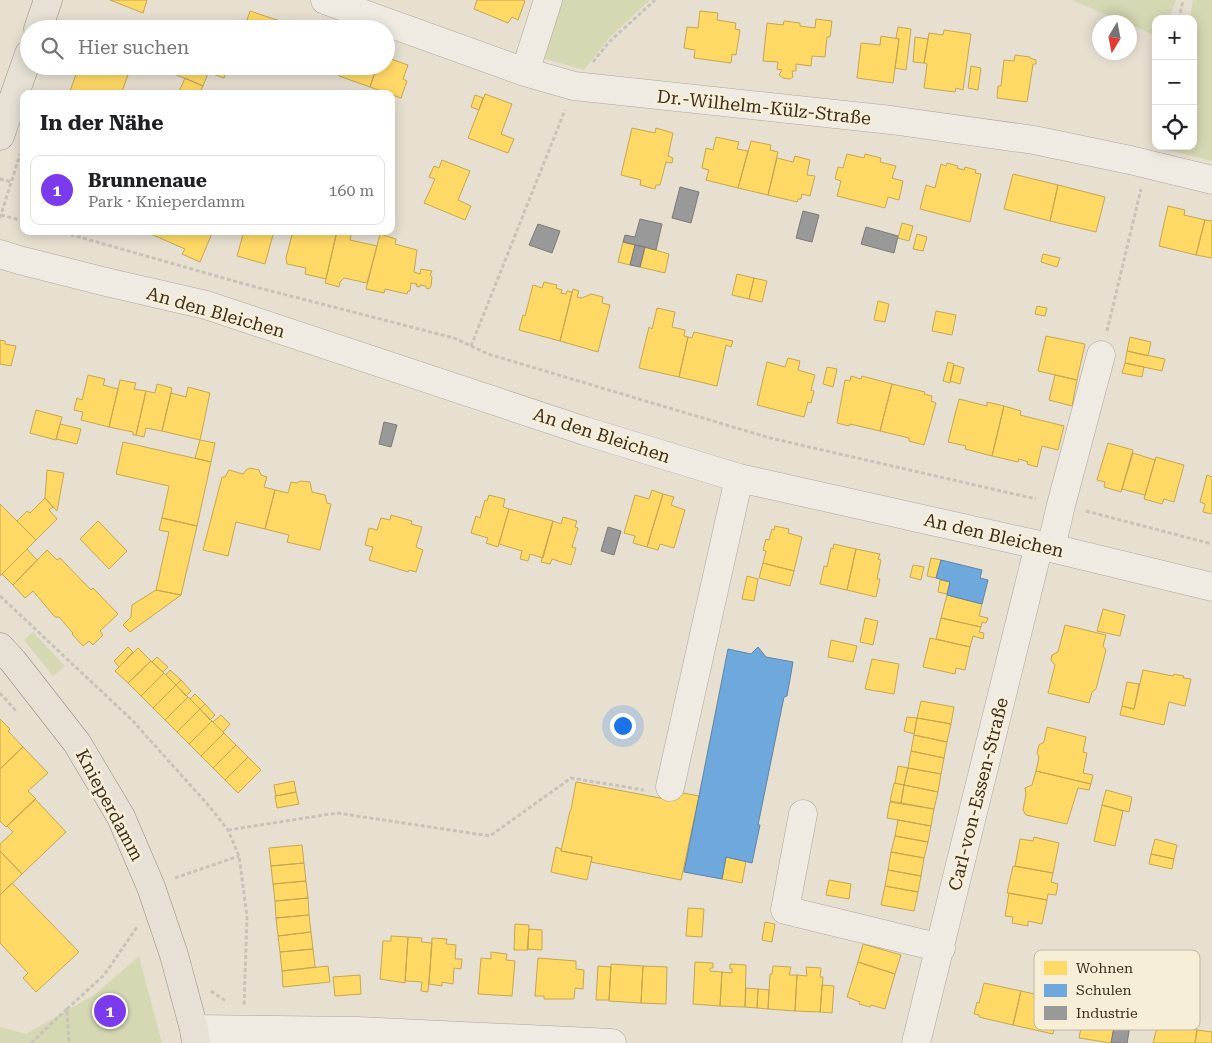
<!DOCTYPE html>
<html lang="de">
<meta charset="utf-8">
<style>
:root{--surface:#fff;--page:#f6f6f6;--text:#202124;--muted:#757577;--line:#e0e0e0;--accent:#7c3aed}
body{margin:0;font-family:"Roboto Serif",serif;background:var(--page);color:var(--text)}
.controls{position:absolute;right:15px;top:15px;display:grid;overflow:hidden;border-radius:10px;box-shadow:0 2px 12px #0003}
.controls button{width:45px;height:45px;display:grid;place-items:center;padding:0;border:0;border-bottom:1px solid var(--line);background:var(--surface);color:var(--text);font:25px sans-serif}
.compass{position:absolute;left:1092px;top:15px;width:45px;height:45px;border-radius:50%;background:var(--surface);box-shadow:0 2px 12px #0003;rotate:190deg}
.you{position:absolute;left:622px;top:725px;width:18px;height:18px;margin:-12px;border:4px solid #fff;border-radius:50%;background:#1a73e8;box-shadow:0 0 0 8px #1a73e833}
.badge{display:grid;place-items:center;width:32px;height:32px;border-radius:50%;background:var(--accent);color:#fff;font-size:16px;font-weight:700}
.pin{position:absolute;translate:-50% -50%;border:2px solid #fff;box-shadow:0 1px 5px #0006}
.list{margin:0;padding:0;list-style:none}
h2{display:flex;justify-content:space-between;align-items:center;height:65px;margin:0;padding:0 20px;font-size:21px}
h2 small{font-size:16px;font-weight:400;color:var(--muted)}
.list li{display:grid;grid-template-columns:32px 1fr auto;gap:15px;align-items:center;box-sizing:border-box;height:70px;margin:0 10px 10px;padding:0 10px;border:1px solid var(--line);border-radius:10px}
.list b{display:block;font-size:19px;white-space:nowrap}
.list p{margin:0;font-size:16px;white-space:nowrap;color:var(--muted)}
.list em{font-size:16px;font-style:normal;color:var(--muted)}
.icon{flex:none;width:28px;height:28px;fill:none;stroke:currentColor;stroke-width:2;stroke-linecap:round;stroke-linejoin:round}
.map{position:relative;flex:none;width:1212px;height:1043px;overflow:hidden}
.search{position:absolute;background:var(--surface);box-shadow:0 2px 12px #0003;left:20px;top:20px;width:375px;height:55px;display:flex;align-items:center;gap:12px;box-sizing:border-box;padding:0 18px;border-radius:28px;color:var(--muted);font-size:19px}
.panel{position:absolute;background:var(--surface);box-shadow:0 2px 12px #0003;left:20px;top:90px;width:375px;height:145px;border-radius:10px}
.map>svg:first-child{display:block}
</style>
<div class="map">
<svg width="1212" height="1043" viewBox="0 0 1212 1043">
<rect width="100%" height="100%" fill="#e7e0d1"/>
<path fill="#d6d7b3" d="M 552,0 L 650,0 L 609,38 L 584,70 L 535,56 Z
M 1071,0 L 1176,0 L 1169,19 L 1156,19 L 1156,36 L 1130,24 L 1130,22 L 1125,22 Z
M 1193,0 L 1212,0 L 1212,161 L 1164,149 L 1165,146 L 1193,146 L 1193,19 L 1190,19 Z
M 33,632 L 65,666 L 53,676 L 24,640 Z
M 139,956 L 162,1043 L 0,1043 L 0,1027 L 26,1034 L 94,995 Z"/>
<path fill="#ffd966" stroke="#c5a651" d="M 110,0 L 147,0 L 143,13 Z
M 477,0 L 523,0 L 525,1 L 518,20 L 512,17 L 508,23 L 474,9 Z
M 250,11 L 280,21 L 285,21 L 295,25 L 295,26 L 299,29 L 244,29 Z
M 700,11 L 718,13 L 717,20 L 736,23 L 735,29 L 740,30 L 736,55 L 732,54 L 731,63 L 694,58 L 695,50 L 684,48 L 687,27 L 698,28 Z
M 816,19 L 832,21 L 830,37 L 827,37 L 825,57 L 812,56 L 811,66 L 796,64 L 796,71 L 792,71 L 793,77 L 790,79 L 783,78 L 779,75 L 782,70 L 777,69 L 778,62 L 763,61 L 767,23 L 783,25 L 784,21 L 800,23 L 800,26 L 815,28 Z
M 898,27 L 911,29 L 906,70 L 895,68 L 899,39 L 896,38 Z
M 944,30 L 971,34 L 963,90 L 956,88 L 955,92 L 924,88 L 927,64 L 924,63 L 929,33 L 943,35 Z
M 881,36 L 899,39 L 893,83 L 857,78 L 861,43 L 880,45 Z
M 915,37 L 928,39 L 924,63 L 913,62 Z
M 386,51 L 393,53 L 391,59 L 408,65 L 403,79 L 407,81 L 401,98 L 370,87 L 377,66 L 386,66 Z
M 1015,55 L 1030,57 L 1030,58 L 1036,60 L 1036,64 L 1033,64 L 1027,102 L 997,98 L 998,86 L 1001,86 L 1004,60 L 1014,61 Z
M 79,66 L 115,66 L 114,70 L 128,75 L 121,94 L 77,94 L 70,91 Z
M 155,66 L 211,66 L 203,86 Z
M 216,66 L 228,66 L 224,78 L 213,74 Z
M 342,66 L 377,66 L 370,87 L 339,76 Z
M 971,66 L 981,68 L 978,90 L 968,88 Z
M 185,78 L 203,86 L 199,94 L 178,94 Z
M 485,94 L 512,104 L 501,134 L 514,139 L 508,153 L 468,138 Z
M 475,95 L 483,98 L 479,110 L 471,107 Z
M 632,128 L 655,133 L 656,128 L 673,133 L 668,156 L 673,158 L 672,163 L 666,162 L 660,185 L 656,185 L 655,189 L 640,185 L 641,180 L 621,175 Z
M 716,137 L 739,142 L 737,149 L 748,151 L 738,188 L 706,180 L 709,170 L 702,168 L 706,148 L 713,150 Z
M 751,141 L 771,145 L 770,150 L 778,152 L 768,195 L 738,188 Z
M 847,154 L 864,158 L 865,154 L 881,158 L 880,162 L 896,166 L 892,178 L 903,181 L 899,200 L 888,197 L 885,208 L 837,196 L 841,181 L 835,179 L 838,167 L 843,168 Z
M 795,156 L 810,160 L 807,175 L 815,176 L 810,196 L 802,194 L 801,199 L 798,199 L 797,202 L 768,195 L 777,158 L 793,162 Z
M 442,160 L 470,171 L 458,200 L 471,206 L 465,220 L 424,203 L 435,179 L 429,177 L 434,166 L 439,168 Z
M 947,163 L 958,166 L 957,168 L 964,170 L 965,167 L 976,170 L 975,173 L 981,174 L 970,222 L 920,209 L 926,185 L 935,188 L 941,164 L 946,166 Z
M 1013,174 L 1058,185 L 1050,221 L 1004,209 Z
M 1058,185 L 1105,197 L 1096,232 L 1050,221 Z
M 1168,206 L 1185,210 L 1184,215 L 1205,220 L 1196,255 L 1159,246 Z
M 1205,220 L 1212,221 L 1212,258 L 1196,255 Z
M 902,223 L 913,226 L 909,241 L 898,238 Z
M 144,231 L 213,231 L 200,262 L 182,254 L 185,249 Z
M 244,231 L 274,231 L 265,264 L 237,256 Z
M 293,231 L 337,231 L 326,279 L 305,274 L 306,268 L 287,264 L 286,258 Z
M 337,231 L 352,231 L 350,240 L 377,246 L 367,283 L 344,278 L 340,282 L 339,287 L 325,283 Z
M 380,234 L 396,239 L 395,244 L 417,250 L 414,272 L 420,274 L 421,269 L 432,271 L 430,275 L 432,277 L 431,286 L 429,289 L 426,288 L 426,286 L 420,285 L 420,287 L 416,286 L 417,284 L 411,283 L 410,291 L 408,291 L 407,294 L 385,289 L 384,293 L 366,289 Z
M 917,234 L 927,237 L 923,251 L 913,249 Z
M 623,242 L 635,245 L 630,265 L 618,262 Z
M 645,247 L 669,254 L 665,273 L 640,267 Z
M 1043,254 L 1060,258 L 1057,267 L 1041,262 Z
M 737,274 L 754,278 L 749,299 L 732,295 Z
M 754,278 L 767,281 L 762,302 L 749,299 Z
M 544,282 L 557,285 L 556,288 L 562,290 L 561,293 L 566,294 L 567,291 L 572,292 L 560,341 L 519,330 L 523,315 L 525,316 L 533,285 L 542,288 Z
M 573,289 L 579,291 L 577,297 L 582,298 L 591,294 L 603,297 L 602,303 L 610,305 L 598,352 L 560,341 Z
M 878,301 L 889,304 L 885,322 L 874,320 Z
M 1037,306 L 1047,308 L 1045,316 L 1035,314 Z
M 657,308 L 675,312 L 672,327 L 685,330 L 684,336 L 688,337 L 679,377 L 639,368 L 649,327 L 652,329 Z
M 936,311 L 956,315 L 952,335 L 932,331 Z
M 694,332 L 733,341 L 731,347 L 726,345 L 717,386 L 679,377 L 688,337 L 692,338 Z
M 1046,336 L 1085,344 L 1077,380 L 1038,371 Z
M 1130,337 L 1151,342 L 1148,356 L 1127,351 Z
M 0,340 L 5,341 L 5,344 L 16,346 L 11,366 L 0,364 Z
M 1127,351 L 1165,359 L 1162,371 L 1125,363 Z
M 788,358 L 800,361 L 798,370 L 815,375 L 811,390 L 814,391 L 811,403 L 808,402 L 804,417 L 757,405 L 767,362 L 785,367 Z
M 948,362 L 954,364 L 950,383 L 943,381 Z
M 1125,363 L 1144,367 L 1142,377 L 1122,373 Z
M 954,365 L 964,368 L 960,384 L 950,381 Z
M 827,367 L 837,369 L 833,387 L 823,384 Z
M 88,375 L 105,379 L 103,385 L 118,389 L 109,427 L 81,420 L 83,412 L 74,410 L 77,398 L 82,400 Z
M 1055,375 L 1077,380 L 1072,406 L 1049,400 Z
M 851,376 L 861,379 L 862,376 L 892,384 L 880,431 L 850,424 L 849,426 L 837,423 L 845,380 L 850,381 Z
M 120,380 L 136,383 L 134,389 L 146,391 L 136,435 L 133,435 L 133,432 L 109,427 Z
M 157,384 L 172,388 L 162,431 L 146,428 L 144,437 L 136,435 L 146,391 L 155,393 Z
M 892,384 L 925,392 L 924,394 L 932,396 L 931,401 L 936,403 L 924,445 L 909,441 L 909,438 L 880,431 Z
M 188,387 L 210,393 L 200,440 L 162,431 L 171,393 L 186,397 Z
M 959,399 L 987,406 L 987,402 L 1004,406 L 992,456 L 965,449 L 966,446 L 948,442 Z
M 1004,406 L 1021,411 L 1020,415 L 1064,426 L 1058,450 L 1042,446 L 1037,467 L 1027,464 L 1028,462 L 1019,459 L 1018,462 L 992,456 Z
M 36,410 L 62,417 L 56,440 L 30,433 Z
M 60,424 L 81,429 L 77,444 L 56,439 Z
M 200,440 L 215,443 L 211,462 L 195,458 Z
M 123,442 L 211,462 L 197,526 L 162,518 L 169,486 L 116,474 Z
M 1108,443 L 1133,450 L 1121,492 L 1104,487 L 1105,482 L 1097,480 Z
M 1133,453 L 1155,460 L 1145,495 L 1122,489 Z
M 1156,457 L 1184,465 L 1174,502 L 1164,499 L 1162,504 L 1144,499 Z
M 250,468 L 259,470 L 261,475 L 267,477 L 264,487 L 275,490 L 265,529 L 236,522 L 228,556 L 203,550 L 222,477 L 225,477 L 229,470 L 243,474 L 246,470 Z
M 47,470 L 64,473 L 57,511 L 45,498 Z
M 1207,475 L 1212,477 L 1212,514 L 1203,512 L 1205,504 L 1200,502 Z
M 300,481 L 310,482 L 312,492 L 325,495 L 327,503 L 331,504 L 320,550 L 287,542 L 289,535 L 265,529 L 275,490 L 288,493 L 291,482 L 297,483 Z
M 652,490 L 663,494 L 647,547 L 633,543 L 635,536 L 624,533 L 635,495 L 649,499 Z
M 663,494 L 674,497 L 671,505 L 685,510 L 674,548 L 660,544 L 658,550 L 647,547 Z
M 489,495 L 505,499 L 503,507 L 509,509 L 498,547 L 486,543 L 488,538 L 471,533 L 476,516 L 480,518 L 485,500 L 487,501 Z
M 45,498 L 53,507 L 49,510 L 57,519 L 36,540 L 17,521 L 27,511 L 30,513 Z
M 0,504 L 36,540 L 0,576 Z
M 509,509 L 553,521 L 543,558 L 530,554 L 528,561 L 520,559 L 522,551 L 499,544 Z
M 391,515 L 412,521 L 411,524 L 422,527 L 416,547 L 423,550 L 416,572 L 409,570 L 408,572 L 369,560 L 373,547 L 365,545 L 369,528 L 377,530 L 381,518 L 390,520 Z
M 563,517 L 577,521 L 575,527 L 578,528 L 572,547 L 576,548 L 571,565 L 552,559 L 550,564 L 541,562 L 553,521 L 561,524 Z
M 162,518 L 197,526 L 181,595 L 156,590 L 169,532 L 159,530 Z
M 98,521 L 127,551 L 109,569 L 80,539 Z
M 775,526 L 789,529 L 788,533 L 802,537 L 794,571 L 763,563 L 766,551 L 763,550 L 766,539 L 769,540 L 772,529 L 774,530 Z
M 834,544 L 856,549 L 847,590 L 820,584 L 824,566 L 827,567 L 831,548 L 833,549 Z
M 27,549 L 37,560 L 13,585 L 2,574 Z
M 856,549 L 880,554 L 878,559 L 881,560 L 877,579 L 880,579 L 876,597 L 847,590 Z
M 47,550 L 57,560 L 60,558 L 91,590 L 93,588 L 118,614 L 100,631 L 103,635 L 93,645 L 89,641 L 83,646 L 72,634 L 73,633 L 59,617 L 55,617 L 33,591 L 25,598 L 13,585 Z
M 931,558 L 941,560 L 936,578 L 927,576 Z
M 763,563 L 794,571 L 790,586 L 759,578 Z
M 913,565 L 924,567 L 921,580 L 910,577 Z
M 747,576 L 758,579 L 754,601 L 742,599 Z
M 940,580 L 950,582 L 947,594 L 938,592 Z
M 156,590 L 181,595 L 130,632 L 123,625 L 131,617 L 132,605 Z
M 947,595 L 982,604 L 979,616 L 988,618 L 986,623 L 982,622 L 981,627 L 941,618 Z
M 1103,609 L 1125,615 L 1120,636 L 1097,631 Z
M 865,618 L 878,621 L 873,645 L 860,642 Z
M 941,618 L 981,627 L 979,632 L 984,633 L 983,639 L 973,636 L 970,647 L 936,639 Z
M 1065,625 L 1106,635 L 1103,646 L 1106,650 L 1096,689 L 1092,692 L 1089,703 L 1048,693 L 1055,665 L 1051,660 L 1052,655 L 1058,652 Z
M 930,638 L 970,647 L 965,670 L 956,668 L 955,674 L 923,667 Z
M 831,640 L 857,646 L 853,662 L 828,657 Z
M 128,647 L 133,652 L 119,667 L 114,661 Z
M 138,648 L 151,661 L 128,683 L 115,671 Z
M 157,657 L 168,667 L 163,672 L 152,662 Z
M 872,659 L 899,664 L 894,694 L 865,689 Z
M 151,661 L 164,673 L 141,696 L 128,683 Z
M 170,670 L 181,680 L 176,685 L 166,675 Z
M 1143,670 L 1173,676 L 1174,674 L 1184,676 L 1183,678 L 1191,679 L 1185,706 L 1169,702 L 1164,725 L 1120,715 L 1122,706 L 1134,709 Z
M 164,673 L 176,685 L 153,708 L 141,696 Z
M 181,680 L 191,691 L 186,696 L 176,685 Z
M 1127,682 L 1139,684 L 1134,709 L 1122,706 Z
M 176,685 L 188,697 L 165,720 L 153,708 Z
M 195,694 L 205,704 L 200,709 L 190,699 Z
M 188,697 L 200,709 L 177,732 L 165,720 Z
M 921,701 L 954,707 L 951,724 L 917,718 Z
M 205,704 L 215,715 L 210,720 L 200,709 Z
M 200,709 L 212,721 L 189,744 L 177,732 Z
M 221,715 L 230,724 L 223,732 L 213,722 Z
M 907,717 L 917,718 L 914,734 L 904,731 Z
M 917,718 L 951,724 L 947,742 L 914,735 Z
M 0,719 L 10,729 L 8,731 L 23,747 L 0,769 Z
M 212,721 L 224,733 L 201,756 L 189,744 Z
M 1047,727 L 1086,737 L 1083,752 L 1087,753 L 1083,773 L 1093,775 L 1091,784 L 1036,771 L 1039,757 L 1037,753 L 1039,745 L 1044,742 Z
M 224,733 L 236,745 L 213,768 L 201,756 Z
M 914,735 L 947,742 L 944,758 L 911,751 Z
M 236,745 L 248,757 L 225,780 L 213,768 Z
M 23,747 L 48,773 L 28,791 L 36,799 L 6,827 L 0,821 L 0,769 Z
M 911,751 L 944,758 L 941,774 L 908,768 Z
M 248,757 L 261,770 L 238,793 L 225,780 Z
M 898,766 L 908,768 L 904,785 L 895,783 Z
M 908,768 L 941,774 L 938,792 L 904,785 Z
M 1036,771 L 1091,784 L 1089,790 L 1078,788 L 1067,824 L 1026,815 L 1023,810 L 1026,794 L 1025,788 L 1032,785 Z
M 294,781 L 296,792 L 276,796 L 274,785 Z
M 576,782 L 665,799 L 667,790 L 699,796 L 681,880 L 591,862 L 592,857 L 561,851 L 570,811 L 571,810 Z
M 894,783 L 904,785 L 901,803 L 890,801 Z
M 904,785 L 938,792 L 934,809 L 901,803 Z
M 1106,790 L 1132,797 L 1129,812 L 1102,805 Z
M 296,792 L 299,804 L 277,808 L 275,796 Z
M 35,799 L 66,832 L 22,874 L 0,851 L 0,844 L 13,832 L 7,826 Z
M 890,802 L 934,809 L 931,826 L 887,818 Z
M 1102,805 L 1123,811 L 1115,846 L 1094,841 Z
M 898,820 L 931,826 L 928,842 L 895,836 Z
M 895,836 L 928,842 L 924,858 L 891,852 Z
M 1034,837 L 1059,843 L 1053,873 L 1015,866 L 1020,839 L 1033,841 Z
M 1155,839 L 1177,845 L 1174,859 L 1151,854 Z
M 302,845 L 304,863 L 271,866 L 269,848 Z
M 556,847 L 561,849 L 561,851 L 592,857 L 587,880 L 551,872 Z
M 0,851 L 22,874 L 0,895 Z
M 891,852 L 924,858 L 921,876 L 888,870 Z
M 1151,854 L 1174,859 L 1172,869 L 1149,864 Z
M 726,857 L 746,861 L 742,883 L 722,879 Z
M 304,863 L 306,881 L 273,884 L 271,866 Z
M 1013,866 L 1053,873 L 1051,882 L 1058,884 L 1056,895 L 1048,894 L 1047,900 L 1007,893 Z
M 888,870 L 921,876 L 918,892 L 885,886 Z
M 829,880 L 851,884 L 849,899 L 826,895 Z
M 306,881 L 308,898 L 275,901 L 273,884 Z
M 12,883 L 79,952 L 36,992 L 23,978 L 28,973 L 0,943 L 0,895 Z
M 885,886 L 918,892 L 914,911 L 881,905 Z
M 1009,893 L 1047,900 L 1042,924 L 1028,921 L 1028,926 L 1012,923 L 1013,917 L 1005,916 Z
M 308,898 L 309,915 L 276,918 L 275,901 Z
M 688,908 L 704,909 L 702,937 L 686,936 Z
M 309,915 L 311,932 L 278,936 L 276,918 Z
M 765,922 L 775,924 L 772,942 L 762,940 Z
M 515,924 L 529,925 L 528,950 L 514,950 Z
M 529,929 L 542,930 L 542,950 L 527,949 Z
M 311,932 L 313,949 L 280,952 L 278,936 Z
M 391,936 L 408,937 L 405,983 L 380,979 L 383,941 L 391,941 Z
M 408,937 L 422,938 L 421,942 L 432,943 L 428,992 L 421,991 L 422,982 L 405,981 Z
M 432,938 L 447,939 L 446,944 L 456,945 L 455,959 L 462,959 L 461,969 L 454,968 L 453,984 L 442,982 L 442,986 L 429,984 Z
M 863,944 L 901,955 L 895,974 L 858,962 Z
M 313,949 L 315,967 L 282,971 L 280,952 Z
M 491,952 L 507,954 L 506,960 L 515,961 L 512,996 L 478,994 L 481,958 L 491,959 Z
M 538,958 L 576,961 L 576,969 L 584,970 L 583,989 L 575,988 L 574,999 L 544,999 L 544,996 L 535,996 Z
M 695,962 L 713,963 L 713,968 L 710,968 L 710,971 L 722,972 L 720,1006 L 693,1004 Z
M 858,962 L 895,974 L 885,1009 L 871,1005 L 870,1007 L 859,1004 L 860,1002 L 847,997 Z
M 611,964 L 643,966 L 641,1003 L 609,1001 Z
M 730,964 L 746,965 L 745,1007 L 720,1006 L 722,972 L 732,973 L 732,969 L 730,969 Z
M 328,966 L 330,982 L 283,987 L 282,971 Z
M 598,966 L 611,967 L 609,1000 L 596,1000 Z
M 643,966 L 667,967 L 666,1004 L 641,1003 Z
M 773,966 L 791,967 L 789,975 L 797,975 L 795,1011 L 768,1009 L 770,974 L 772,974 Z
M 806,967 L 821,968 L 820,977 L 823,977 L 820,1012 L 795,1011 L 797,975 L 807,976 Z
M 360,975 L 361,994 L 335,996 L 333,977 Z
M 984,983 L 1021,991 L 1013,1025 L 979,1017 L 979,1015 L 974,1014 L 977,1002 L 979,1003 Z
M 822,985 L 834,986 L 832,1013 L 820,1012 Z
M 746,988 L 758,989 L 757,1008 L 745,1007 Z
M 758,989 L 769,990 L 768,1009 L 757,1008 Z
M 1045,989 L 1062,993 L 1053,1034 L 1013,1025 L 1021,991 L 1043,996 Z
M 1163,1005 L 1182,1009 L 1179,1026 L 1197,1030 L 1195,1043 L 1153,1043 Z
M 1085,1009 L 1116,1015 L 1111,1043 L 1079,1038 Z
M 1197,1030 L 1212,1032 L 1212,1043 L 1195,1043 Z"/>
<path fill="#6fa8dc" stroke="#6083a4" d="M 941,560 L 982,570 L 980,578 L 988,580 L 982,604 L 947,595 L 950,582 L 936,578 Z
M 758,647 L 766,657 L 793,662 L 787,696 L 784,697 L 758,825 L 760,825 L 752,863 L 726,857 L 722,879 L 684,872 L 728,649 L 751,654 Z"/>
<path fill="#999" stroke="#7d7975" d="M 680,187 L 699,192 L 691,223 L 672,218 Z
M 803,211 L 819,215 L 812,242 L 796,238 Z
M 640,219 L 662,224 L 656,250 L 623,242 L 625,235 L 635,237 Z
M 538,224 L 560,231 L 552,253 L 529,245 Z
M 866,227 L 898,236 L 894,253 L 861,244 Z
M 635,245 L 645,247 L 640,267 L 630,265 Z
M 384,422 L 397,425 L 391,447 L 379,444 Z
M 608,527 L 621,531 L 614,555 L 601,551 Z
M 1116,1017 L 1131,1020 L 1127,1043 L 1111,1043 Z"/>
<g fill="none" stroke-linecap="round" stroke-linejoin="round">
<g stroke="#ada599" stroke-width="29">
<path id="minor" d="M 325,0 L 525,72 L 574,86 L 891,120 L 1034,140 L 1130,160 L 1212,180
M 525,72 L 548,0
M 0,254 L 19,260 L 106,282 L 206,305 L 585,431 L 739,478 L 1039,545 L 1212,587
M 1051,548 L 1061,505 L 1101,355
M 670,787 L 739,478
M 803,814 L 785,910 L 941,948
M 194,1029 L 358,1031 L 612,1043
M 916,1043 L 1039,545"/>
</g>
<g stroke="#928b80" stroke-width="29">
<path id="major" d="M 38,29 L 48,0
M 0,136 L 29,54
M 0,647 L 13,661 L 77,743 L 121,817 L 151,887 L 174,955 L 194,1029 L 196,1043"/>
</g>
<path stroke="#c8c2b9" stroke-width="3" stroke-dasharray="4 2.5" stroke-linecap="butt" d="M 1179,19 L 1183,0
M 593,62 L 609,42 L 655,0
M 1154,139 L 1156,130
M 0,179 L 12,182
M 1,215 L 24,221
M 0,218 L 20,154
M 58,231 L 248,285 L 454,338 L 488,354 L 770,438 L 1036,499
M 1107,331 L 1141,189
M 471,346 L 565,110
M 1086,511 L 1212,544
M 0,596 L 132,720 L 209,806 L 228,830 L 239,856 L 247,916 L 244,1005
M 0,693 L 16,711
M 228,830 L 337,813 L 490,836 L 571,778 L 644,790
M 175,878 L 239,856
M 211,991 L 227,1002
M 67,1009 L 104,975 L 137,927
M 31,1043 L 67,1009 L 69,1043"/>
<use href="#minor" stroke="#efebe3" stroke-width="28"/>
<use href="#major" stroke="#e6e1d4" stroke-width="28"/>
</g>
<g text-anchor="middle" dominant-baseline="central" stroke-width="5" stroke-linejoin="round" paint-order="stroke">
<g font-size="18" fill="#3d2e20" stroke="#f7eed8">
<text transform="translate(764 107) rotate(6)">Dr.-Wilhelm-Külz-Straße</text>
<text transform="translate(216 312) rotate(16)">An den Bleichen</text>
<text transform="translate(602 435) rotate(18)">An den Bleichen</text>
<text transform="translate(994 535) rotate(13)">An den Bleichen</text>
<text transform="translate(978 794) rotate(-76)">Carl-von-Essen-Straße</text>
<text transform="translate(110 805) rotate(62)">Knieperdamm</text>
</g>
</g>
<rect x="1034" y="950" width="166" height="80" rx="8" fill="#f7eed8" stroke="#bfb4a1" stroke-width="1"/>
<rect x="1044" y="961" width="23" height="14" fill="#ffd966"/>
<rect x="1044" y="984" width="23" height="13" fill="#6fa8dc"/>
<rect x="1044" y="1006" width="23" height="14" fill="#999"/>
<g font-size="14" fill="#3d2e20">
<text x="1076" y="973">Wohnen</text>
<text x="1076" y="995">Schulen</text>
<text x="1076" y="1018">Industrie</text>
</g>
</svg>
<div class="controls">
<button>+</button>
<button>−</button>
<button><svg class="icon" aria-label="locate" viewBox="0 0 24 24"><circle cx="12" cy="12" r="6"/><path d="M12 2v4M12 18v4M2 12h4M18 12h4"/></svg></button>
</div>
<svg class="compass" viewBox="-18 -18 36 36"><path d="M0-13l5 13h-10z" fill="#e53935"/><path d="M0 13l5-13h-10z" fill="#757577"/></svg>
<div class="you"></div>
<div class="pin badge" style="left:110px;top:1011px">1</div>
<div class="search"><svg class="icon" aria-label="search" viewBox="0 0 24 24"><circle cx="10" cy="10" r="6"/><path d="M15 15l6 6"/></svg>Hier suchen</div>
<section class="panel">
<h2>In der Nähe<small></small></h2>
<ul class="list">
<li><span class="badge">1</span><div><b>Brunnenaue</b><p>Park · Knieperdamm</p></div><em>160 m</em></li>
</ul>
</section>
</div>
